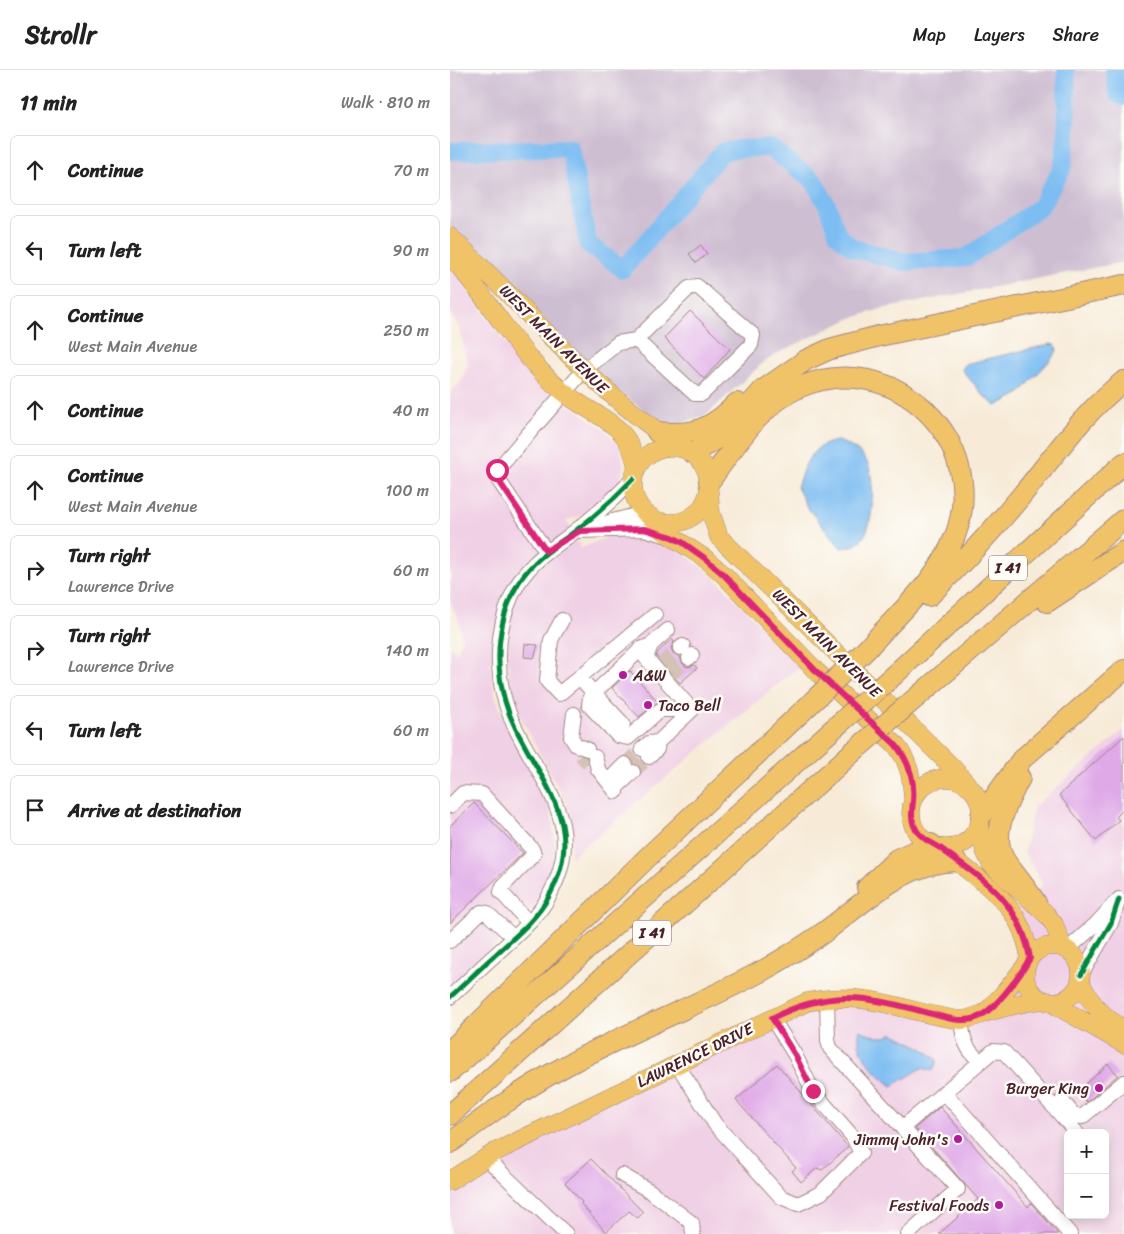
<!DOCTYPE html>
<meta charset="utf-8">
<style>
:root{--surface:#fff;--page:#f6f6f6;--text:#222;--muted:#767676;--line:#e0e0e0}
body{margin:0;font-family:Sriracha,sans-serif;background:var(--page);color:var(--text)}
.controls{position:absolute;right:15px;bottom:15px;display:grid;overflow:hidden;border-radius:8px;box-shadow:0 2px 12px #0003}
.controls button{width:45px;height:45px;display:grid;place-items:center;padding:0;border:0;border-bottom:1px solid var(--line);background:var(--surface);color:var(--text);font:25px sans-serif}
.stop{position:absolute;width:15px;height:15px;margin:-11px;border:4px solid #db2777;border-radius:50%;background:#fff}
.stop.end{background:#db2777;border-color:#fff;box-shadow:0 1px 5px #0008}
.list{margin:0;padding:0;list-style:none}
h2{display:flex;justify-content:space-between;align-items:center;height:65px;margin:0;padding:0 20px;font-size:21px}
h2 small{font-size:16px;font-weight:400;color:var(--muted)}
.list li{display:grid;grid-template-columns:32px 1fr auto;gap:15px;align-items:center;box-sizing:border-box;height:70px;margin:0 10px 10px;padding:0 10px;border:1px solid var(--line);border-radius:8px}
.list b{display:block;font-size:19px;white-space:nowrap}
.list p{margin:0;font-size:16px;white-space:nowrap;color:var(--muted)}
.list em{font-size:16px;font-style:normal;color:var(--muted)}
.icon{flex:none;width:28px;height:28px;fill:none;stroke:currentColor;stroke-width:2;stroke-linecap:round;stroke-linejoin:round}
.map{position:relative;flex:none;width:674px;height:1164px;overflow:hidden}
header{display:flex;align-items:center;gap:30px;box-sizing:border-box;height:70px;padding:0 25px;background:var(--surface);border-bottom:1px solid var(--line)}
header strong{font-size:24px}
nav{display:flex;gap:28px;margin-inline-start:auto;font-size:18px}
main{display:flex}
aside{flex:1;background:var(--surface)}
.map>svg:first-child{display:block}
</style>
<header>
<strong>Strollr</strong>
<nav><a>Map</a><a>Layers</a><a>Share</a></nav>
</header>
<main>
<aside>
<h2>11 min<small>Walk · 810 m</small></h2>
<ul class="list">
<li><svg class="icon" aria-label="ahead" viewBox="0 0 24 24"><path d="M12 20V5M6 11l6-6 6 6"/></svg><div><b>Continue</b></div><em>70 m</em></li>
<li><svg class="icon" aria-label="left" viewBox="0 0 24 24"><path d="M17 20v-9H6M10 6l-5 5 5 5"/></svg><div><b>Turn left</b></div><em>90 m</em></li>
<li><svg class="icon" aria-label="ahead" viewBox="0 0 24 24"><path d="M12 20V5M6 11l6-6 6 6"/></svg><div><b>Continue</b><p>West Main Avenue</p></div><em>250 m</em></li>
<li><svg class="icon" aria-label="ahead" viewBox="0 0 24 24"><path d="M12 20V5M6 11l6-6 6 6"/></svg><div><b>Continue</b></div><em>40 m</em></li>
<li><svg class="icon" aria-label="ahead" viewBox="0 0 24 24"><path d="M12 20V5M6 11l6-6 6 6"/></svg><div><b>Continue</b><p>West Main Avenue</p></div><em>100 m</em></li>
<li><svg class="icon" aria-label="right" viewBox="0 0 24 24"><path d="M7 20v-9h11M14 6l5 5-5 5"/></svg><div><b>Turn right</b><p>Lawrence Drive</p></div><em>60 m</em></li>
<li><svg class="icon" aria-label="right" viewBox="0 0 24 24"><path d="M7 20v-9h11M14 6l5 5-5 5"/></svg><div><b>Turn right</b><p>Lawrence Drive</p></div><em>140 m</em></li>
<li><svg class="icon" aria-label="left" viewBox="0 0 24 24"><path d="M17 20v-9H6M10 6l-5 5 5 5"/></svg><div><b>Turn left</b></div><em>60 m</em></li>
<li><svg class="icon" aria-label="arrive" viewBox="0 0 24 24"><path d="M6 21V4h12l-3 4 3 4H6"/></svg><div><b>Arrive at destination</b></div></li>
</ul>
</aside>
<div class="map">
<svg width="674" height="1164" viewBox="0 0 674 1164">
<rect width="100%" height="100%" fill="#fdfcf7"/>
<filter id="ink" filterUnits="userSpaceOnUse"><feTurbulence type="fractalNoise" baseFrequency=".02" numOctaves="2"/><feDisplacementMap in="SourceGraphic" scale="10" xChannelSelector="R" yChannelSelector="G"/><feConvolveMatrix kernelMatrix="1 2 1 2 8 2 1 2 1" color-interpolation-filters="sRGB"/></filter>
<filter id="wash" filterUnits="userSpaceOnUse"><feTurbulence type="fractalNoise" baseFrequency=".0096" numOctaves="4" result="noise"/><feDisplacementMap in="SourceGraphic" scale="20" xChannelSelector="R" yChannelSelector="G"/><feGaussianBlur stdDeviation="1.12" result="paint"/><feColorMatrix in="noise" values="0 0 0 0 0 0 0 0 0 0 0 0 0 0 0 0 0 1.4 0 .05"/><feComposite in="paint" operator="in"/></filter>
<g filter="url(#wash)">
<rect width="100%" height="100%" fill="#f7ebd8"/>
<path fill="#f0d0e5" fill-rule="evenodd" d="M 0,195 L 73,298 L 105,325 L 154,359 L 170,377 L 174,398 L 170,413 L 139,444 L 116,450 L 131,478 L 160,466 L 191,463 L 220,474 L 260,503 L 350,596 L 121,787 L 122,755 L 117,734 L 72,650 L 60,614 L 58,592 L 40,592 L 45,625 L 51,642 L 101,739 L 105,774 L 102,796 L 90,828 L 79,843 L 0,918 L 0,576 L 7,583 L 12,569 L 9,551 L 0,531 L 0,324 L 11,311 L 18,295 L 10,260 L 0,242 Z
M 674,660 L 674,1164 L 0,1164 L 0,1111 L 357,932 L 473,941 L 536,943 L 565,898 L 569,872 L 563,842 L 593,814 L 574,782 L 584,737 ZM 618,1063 L 655,1063 L 655,1145 L 618,1145 Z"/>
<path fill="#cebed2" d="M 0,0 L 674,0 L 674,192 L 431,239 L 399,249 L 332,281 L 314,292 L 256,345 L 217,358 L 161,316 L 0,157 Z"/>
<path fill="#7dbdf2" stroke="#646e8e" d="M 602,274 L 606,276 L 607,281 L 602,288 L 569,324 L 546,336 L 535,327 L 512,300 L 515,294 Z
M 388,371 C 399,375 413,382 418,394 C 425,412 425,460 409,472 C 404,477 398,477 391,478 L 357,437 L 347,417 C 355,394 361,374 388,371 Z
M 410,960 L 427,967 L 437,967 L 442,963 L 474,979 L 487,990 L 483,1001 L 472,998 L 442,1016 C 426,1003 403,982 410,960 Z"/>
<g fill="none" stroke-linecap="round" stroke-linejoin="round">
<path stroke="#7dbdf2" stroke-width="18" d="M 664,0 L 668,24 L 674,27
M 0,81 L 120,78 L 138,174 L 173,199 L 272,82 L 288,79 L 320,78 L 363,110 L 377,135 L 388,165 L 403,178 L 454,192 L 516,188 L 590,137 L 612,99 L 617,64 L 616,0"/>
</g>
<g id="blocks">
<path fill="#dfa9e8" d="M 251,175 L 257,184 L 246,193 L 239,184 Z
M 240,241 L 280,279 L 254,309 L 214,268 Z
M 222,569 L 224,572 L 221,578 L 223,583 L 230,587 L 233,594 L 237,597 L 245,595 L 247,598 L 230,613 L 206,586 L 208,582 Z
M 75,574 L 88,575 L 84,588 L 74,587 Z
M 180,601 L 208,632 L 189,647 L 162,618 Z
M 674,666 L 674,739 L 666,747 L 669,750 L 646,771 L 609,725 Z
M 24,733 L 73,783 L 0,853 L 0,756 Z
M 327,994 L 398,1077 L 372,1100 L 367,1098 L 351,1112 L 342,1101 L 346,1098 L 286,1030 Z
M 658,994 L 668,1005 L 637,1032 L 627,1022 Z
M 490,1037 L 578,1137 L 581,1133 L 608,1164 L 489,1164 L 528,1129 L 465,1058 Z
M 141,1089 L 193,1142 L 188,1148 L 179,1141 L 156,1162 L 131,1134 L 132,1132 L 115,1113 Z"/>
</g>
</g>
<g filter="url(#ink)">
<use href="#blocks" fill-opacity="0" stroke="#a08582" stroke-width="1"/>
<g fill="none" stroke-linecap="round" stroke-linejoin="round">
<path stroke="#d4c2b5" stroke-width="14" stroke-dasharray="14 7" stroke-linecap="butt" d="M 211,595 L 230,578
M 220,605 L 239,588
M 131,685 L 138,693
M 175,694 L 192,679
M 183,702 L 199,687"/>
<g stroke="#a08582" stroke-width="16">
<path id="minor" d="M 140,457 L 182,446 L 199,446
M 130,461 L 194,459 L 218,466
M 96,481 L 47,408 L 47,400 L 134,300 L 168,273 L 186,270 L 245,324 L 252,324 L 301,275 L 303,265 L 247,216 L 239,218 L 186,270
M 112,550 L 101,570 L 97,611 L 109,624 L 205,545
M 201,575 L 191,579 L 144,623 L 140,627 L 139,635 L 168,666 L 178,668 L 210,640 L 224,640
M 230,578 L 233,576
M 239,588 L 242,585
M 129,607 L 173,654
M 124,644 L 121,667 L 126,675 L 137,679
M 192,679 L 199,673 L 208,672 L 242,640 L 196,588 L 201,575 L 218,560
M 145,687 L 148,699 L 166,722
M 199,687 L 207,679 L 208,672
M 165,704 L 175,694
M 167,717 L 183,702
M 0,736 L 13,723 L 32,724 L 82,779 L 84,784 L 53,816 L 51,822 L 79,853
M 0,871 L 31,842 L 37,843 L 64,868
M 617,880 L 646,854 L 665,833
M 631,905 L 661,853 L 669,829
M 0,927 C 15,914 29,899 44,886 C 63,868 85,851 98,828 C 138,758 94,717 65,657 C 44,614 43,562 65,519 C 79,492 101,480 124,462 C 145,446 165,428 183,409
M 377,928 L 378,970 L 380,978 L 508,1119 L 458,1164
M 511,950 C 513,968 515,979 530,991
M 227,994 L 265,1054 L 331,1127 L 348,1134 L 371,1123 L 411,1083 L 403,1067 L 363,1021 L 345,985 L 322,948
M 494,1022 L 620,1164
M 612,1031 L 623,1044 L 632,1047 L 674,1012
M 452,1058 L 543,981 L 554,982 L 627,1063
M 36,1088 L 116,1164
M 172,1105 L 200,1121 L 242,1153 L 243,1164"/>
</g>
<g stroke="#a08582" stroke-width="19">
<path id="major" d="M 0,167 C 79,239 145,325 238,381
M 0,185 C 15,204 31,222 44,242 C 67,273 88,304 120,327 C 153,351 179,353 187,398
M183 415a38 38 0 1 1 76 0a38 38 0 1 1-76 0Z
M 259,422 L 261,443 L 269,467 L 502,697 L 517,714
M 201,447 L 210,459 L 256,489 L 274,505 L 367,602 L 445,674 C 460,692 462,709 463,731
M461 743a35 35 0 1 1 70 0a35 35 0 1 1-70 0Z
M 529,755 L 535,781 L 541,794 L 596,844 L 604,854 L 613,878
M 497,783 C 537,818 570,830 580,888
M575 904a28 28 0 1 1 56 0a28 28 0 1 1-56 0Z
M 630,911 C 641,934 652,947 674,959
M 598,931 L 674,974
M 536,942 L 554,923 L 577,894
M 0,1111 L 45,1082 L 357,932 C 419,919 454,943 511,950 C 522,949 528,945 538,942 C 556,937 574,932 592,930"/>
</g>
<g stroke="#a08582" stroke-width="22">
<path id="highway" d="M 207,362 C 243,366 261,360 287,333
M 243,383 L 273,365 L 313,320 L 356,290 L 380,279 L 429,266 L 674,215
M 259,412 C 285,377 309,335 350,317 C 443,277 541,371 505,466 C 488,511 448,543 417,579
M 479,526 C 512,494 543,460 572,425 C 605,385 633,343 674,311
M 597,532 L 674,481
M 444,605 L 674,393
M 467,627 L 674,449
M 570,708 C 557,734 537,768 558,795 C 568,808 577,819 586,833
M 531,746 L 572,689 L 674,600
M 417,818 L 447,789 L 481,774
M 0,981 L 199,786 L 358,636
M 0,1002 L 382,660
M 0,1045 L 404,681
M 0,1073 C 35,1047 71,1020 110,999 C 178,961 253,934 321,896 C 341,884 363,871 381,857 C 419,828 456,792 506,791"/>
</g>
<use href="#minor" stroke="#fff" stroke-width="14"/>
<use href="#major" stroke="#f1c369" stroke-width="18"/>
<use href="#highway" stroke="#f1c369" stroke-width="20"/>
<g stroke="#a08582" stroke-width="22" stroke-linecap="butt">
<path id="highway-bridge" d="M 358,636 L 417,579
M 382,660 L 444,605
M 404,681 L 467,627"/>
</g>
<use href="#highway-bridge" stroke="#f1c369" stroke-width="20"/>
<g stroke="#fdfcf7" stroke-width="8">
<path id="cycleway" d="M 631,905 L 661,853 L 669,829
M 0,927 C 15,914 29,899 44,886 C 63,868 85,851 98,828 C 138,758 94,717 65,657 C 44,614 43,562 65,519 C 79,492 101,480 124,462 C 145,446 165,428 183,409"/>
</g>
<use href="#cycleway" stroke="#00873e" stroke-width="5"/>
</g>
</g>
<g fill="none" stroke-linecap="round" stroke-linejoin="round" filter="url(#ink)">
<path stroke="#db2777" stroke-width="6" d="M 47,400 L 47,408 L 96,481 L 130,461 L 194,459 L 222,467 L 232,472 L 256,489 L 274,505 L 367,602 L 445,674 C 459,691 465,710 463,731 C 462,742 460,751 467,761 C 474,772 485,773 494,781 C 536,811 571,834 580,888 C 570,906 543,944 523,949 C 506,953 487,945 471,941 C 413,925 378,920 322,948 L 345,985 L 363,1021"/>
</g>
<g fill="#b5179e" stroke="#fdfcf7" stroke-width="2">
<circle cx="173" cy="605" r="5"/>
<circle cx="198" cy="635" r="5"/>
<circle cx="649" cy="1018" r="5"/>
<circle cx="508" cy="1069" r="5"/>
<circle cx="549" cy="1135" r="5"/>
</g>
<g text-anchor="middle" dominant-baseline="central" stroke-width="5" stroke-linejoin="round" paint-order="stroke">
<g fill="#fdfcf7" stroke="#806168" stroke-width="1">
<rect x="539" y="485.5" width="38" height="25" rx="4"/>
<rect x="183" y="850.5" width="38" height="25" rx="4"/>
</g>
<g font-size="15" font-weight="bold" fill="#4a1f2b">
<text x="558" y="498">I 41</text>
<text x="202" y="863">I 41</text>
</g>
<g font-size="16" fill="#4a1f2b" stroke="#fdfcf7">
<text transform="translate(104 269) rotate(45)">WEST MAIN AVENUE</text>
<text transform="translate(377 573) rotate(45)">WEST MAIN AVENUE</text>
<text transform="translate(245 985) rotate(-26)">LAWRENCE DRIVE</text>
</g>
<g font-size="16" fill="#4a1f2b" stroke="#fdfcf7" text-anchor="end">
<text x="183" y="605" text-anchor="start">A&amp;W</text>
<text x="208" y="635" text-anchor="start">Taco Bell</text>
<text x="639" y="1018">Burger King</text>
<text x="498" y="1069">Jimmy John's</text>
<text x="539" y="1135">Festival Foods</text>
</g>
</g>
</svg>
<div class="controls">
<button>+</button>
<button>−</button>
</div>
<div class="stop" style="left:47px;top:400px"></div>
<div class="stop end" style="left:363px;top:1021px"></div>
</div>
</main>
